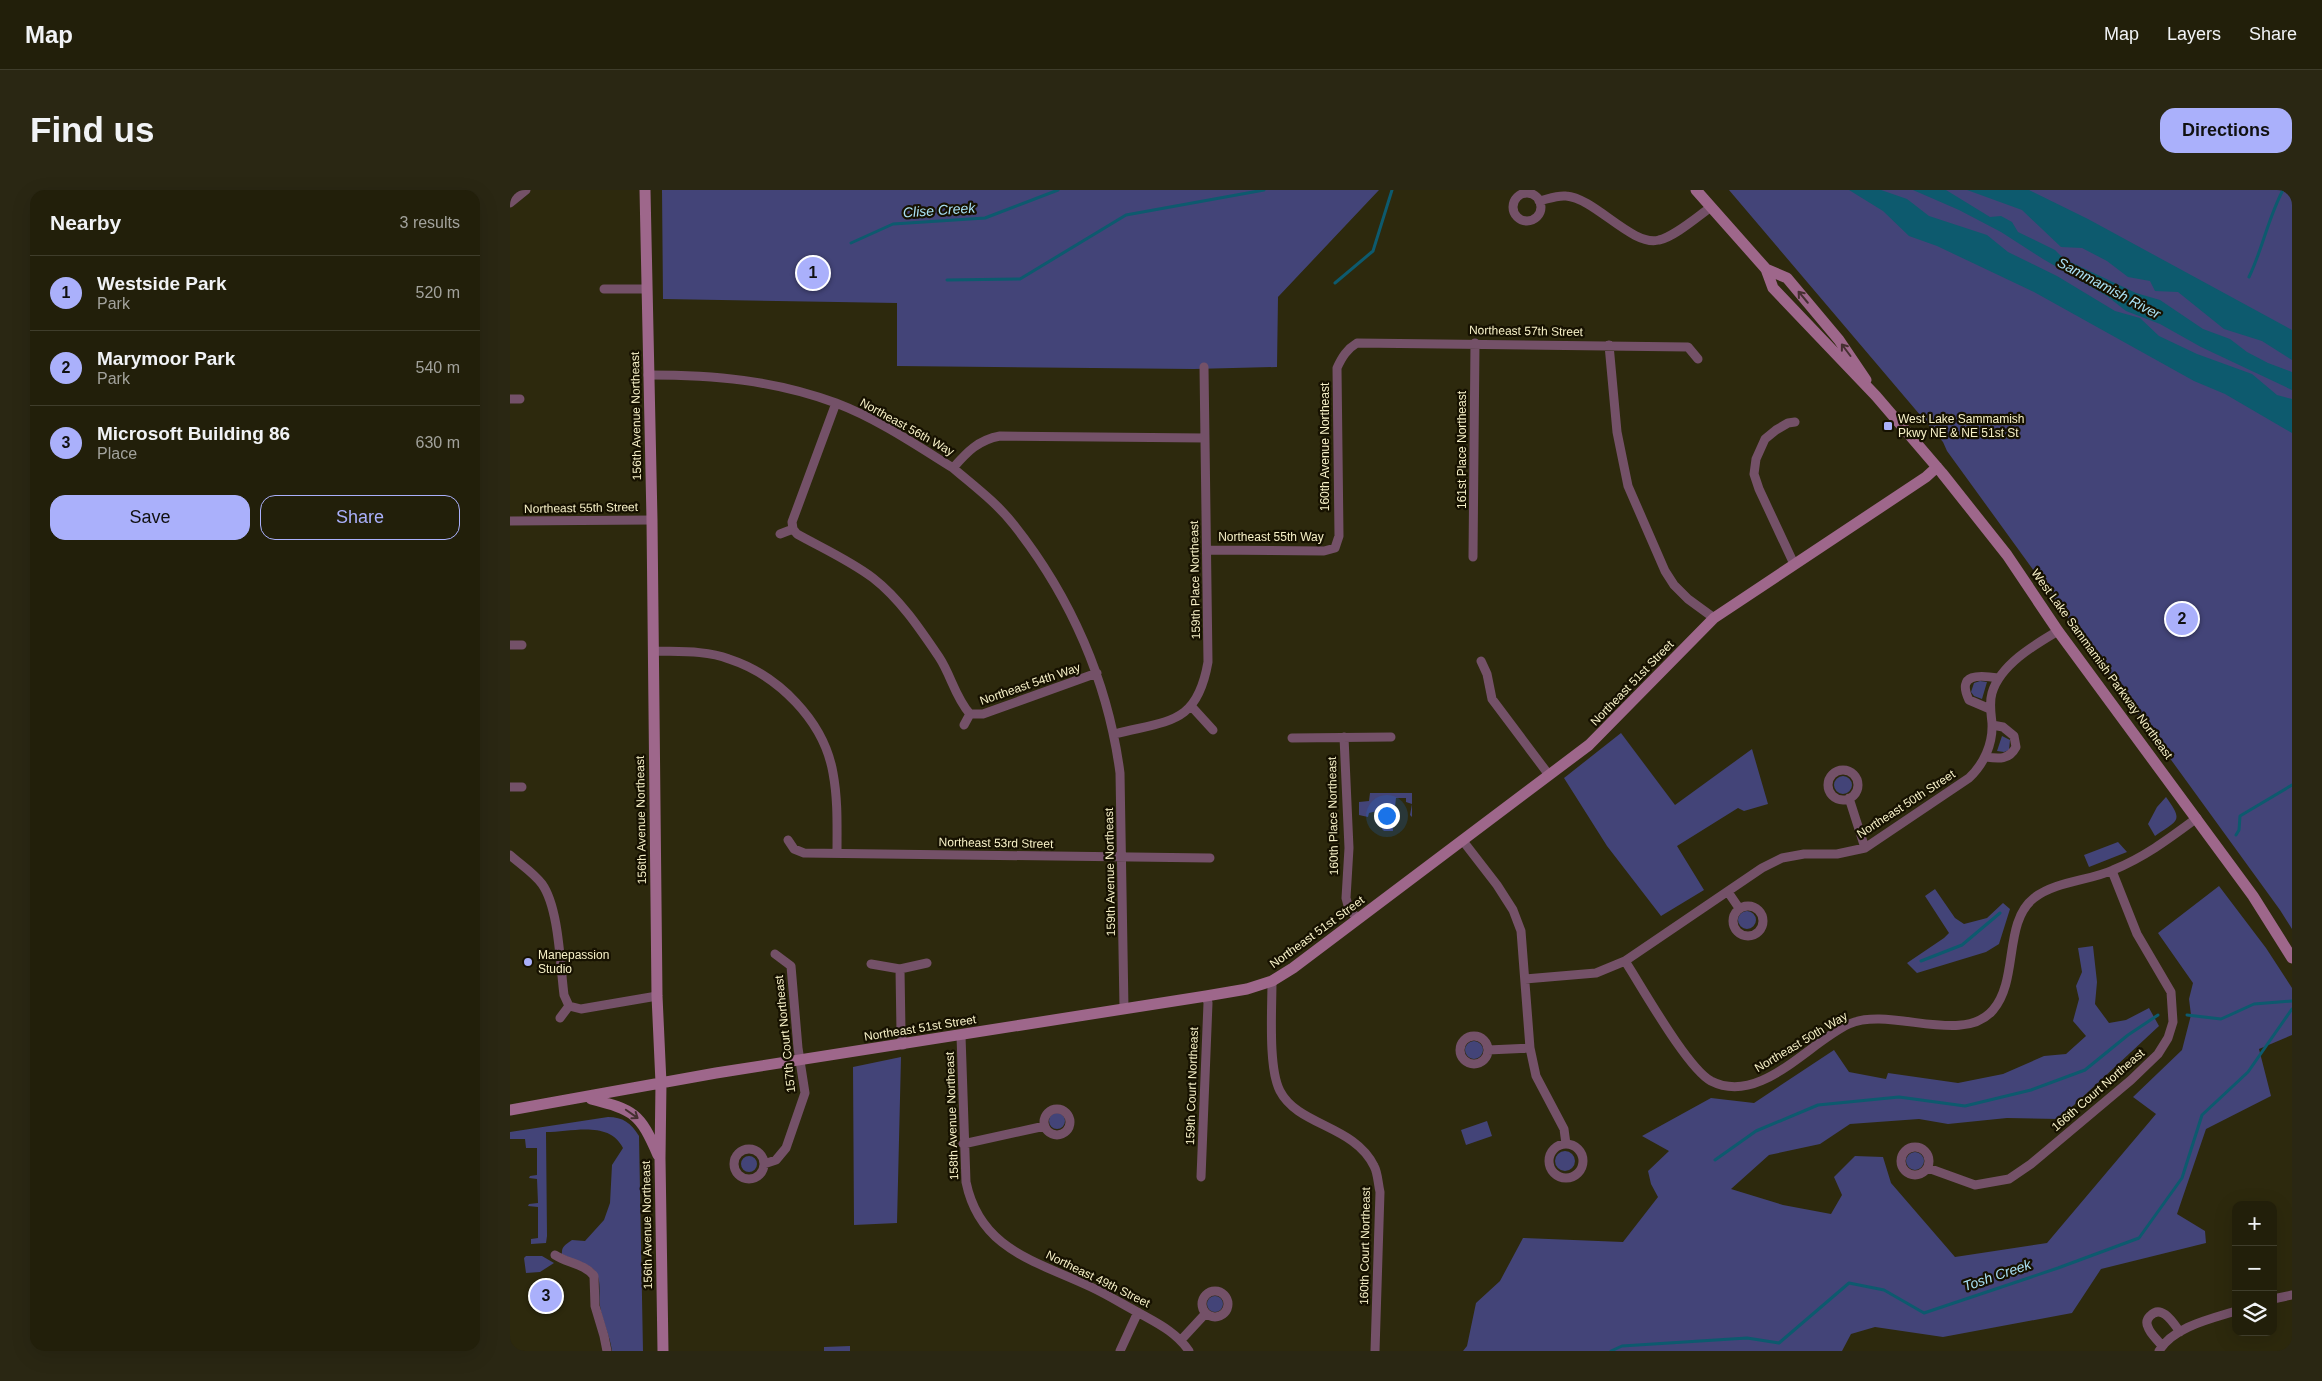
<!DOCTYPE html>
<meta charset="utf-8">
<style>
:root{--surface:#221f0a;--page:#2a2713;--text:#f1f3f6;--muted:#a2a29c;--line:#3f3d2b;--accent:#aab0fb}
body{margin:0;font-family:Arial,sans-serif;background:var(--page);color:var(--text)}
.controls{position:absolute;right:15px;bottom:15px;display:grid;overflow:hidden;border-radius:10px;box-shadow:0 5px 20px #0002}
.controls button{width:45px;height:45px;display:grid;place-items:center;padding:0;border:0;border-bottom:1px solid var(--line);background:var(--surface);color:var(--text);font:25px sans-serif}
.you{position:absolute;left:876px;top:625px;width:18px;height:18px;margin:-12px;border:4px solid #fff;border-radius:50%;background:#1a73e8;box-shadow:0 0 0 8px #1a73e833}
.badge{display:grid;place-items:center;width:32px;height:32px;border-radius:50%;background:var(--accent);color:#111;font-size:16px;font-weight:700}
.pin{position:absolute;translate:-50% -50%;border:2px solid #fff;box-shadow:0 1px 5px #0006}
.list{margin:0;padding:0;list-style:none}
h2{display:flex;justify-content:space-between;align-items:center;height:65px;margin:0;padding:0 20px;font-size:21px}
h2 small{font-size:16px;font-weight:400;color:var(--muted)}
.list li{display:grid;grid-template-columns:32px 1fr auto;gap:15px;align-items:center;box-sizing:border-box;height:75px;padding:0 20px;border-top:1px solid var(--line)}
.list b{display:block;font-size:19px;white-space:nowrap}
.list p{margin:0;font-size:16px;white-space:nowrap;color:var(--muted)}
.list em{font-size:16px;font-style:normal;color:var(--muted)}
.actions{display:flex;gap:10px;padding:15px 20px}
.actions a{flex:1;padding:11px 0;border:1px solid var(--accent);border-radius:15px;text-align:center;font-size:18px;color:var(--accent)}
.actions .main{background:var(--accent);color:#111}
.icon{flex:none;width:28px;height:28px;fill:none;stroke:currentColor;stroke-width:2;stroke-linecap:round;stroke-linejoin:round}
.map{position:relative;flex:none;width:1782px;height:1161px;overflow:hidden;border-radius:15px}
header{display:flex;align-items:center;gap:30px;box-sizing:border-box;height:70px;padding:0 25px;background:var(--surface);border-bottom:1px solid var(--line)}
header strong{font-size:24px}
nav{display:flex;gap:28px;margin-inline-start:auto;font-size:18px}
.intro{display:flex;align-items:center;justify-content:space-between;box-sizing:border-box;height:120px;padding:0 30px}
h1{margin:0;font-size:35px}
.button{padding:12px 22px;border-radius:15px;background:var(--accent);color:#111;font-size:18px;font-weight:700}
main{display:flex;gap:30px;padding:0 30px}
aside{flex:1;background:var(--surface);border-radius:15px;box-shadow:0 5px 20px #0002}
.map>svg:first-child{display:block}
</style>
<header>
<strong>Map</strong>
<nav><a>Map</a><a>Layers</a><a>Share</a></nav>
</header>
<div class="intro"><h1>Find us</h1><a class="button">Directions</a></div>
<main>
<aside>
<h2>Nearby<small>3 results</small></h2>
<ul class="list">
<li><span class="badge">1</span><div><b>Westside Park</b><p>Park</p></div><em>520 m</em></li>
<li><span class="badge">2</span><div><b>Marymoor Park</b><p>Park</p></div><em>540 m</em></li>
<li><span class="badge">3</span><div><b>Microsoft Building 86</b><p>Place</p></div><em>630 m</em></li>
</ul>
<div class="actions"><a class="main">Save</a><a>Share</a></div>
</aside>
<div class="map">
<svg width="1782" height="1161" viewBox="0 0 1782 1161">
<rect width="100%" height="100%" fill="#2d290d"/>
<path fill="#434478" d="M 152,0 L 869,0 L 768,107 L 767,177 L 684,179 L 387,176 L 387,113 L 153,109 Z
M 1219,0 L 1782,0 L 1782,739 L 1770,720 L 1437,261 L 1433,252 Z
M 1470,491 L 1477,492 L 1472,509 L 1464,506 L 1461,502 L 1464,493 Z
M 1111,543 L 1165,615 L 1242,559 L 1258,614 L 1234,621 L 1228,618 L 1167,656 L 1194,700 L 1151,726 L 1097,656 L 1054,588 Z
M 1492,546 L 1500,550 L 1499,560 L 1494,562 L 1487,561 Z
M1324 595a9 9 0 1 1 18 0a9 9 0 1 1-18 0Z
M 860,603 L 902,603 L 902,627 L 900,625 L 902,614 L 896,612 L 896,608 L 886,608 L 884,626 L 882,628 L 883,641 L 874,641 L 872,639 L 871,620 L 859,623 L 858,627 L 849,625 L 849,612 L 859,611 Z
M 1656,607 C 1674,632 1668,630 1645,646 L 1638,634 L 1647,617 Z
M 1608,652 L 1617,662 L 1579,677 L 1574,665 Z
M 1709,696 L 1756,758 L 1782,798 L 1782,845 L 1749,859 L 1761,906 L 1696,939 L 1667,1024 L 1695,1041 L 1696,1053 L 1591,1079 L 1562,1123 L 1433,1147 L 1365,1137 L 1341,1144 L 1332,1161 L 953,1161 L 957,1156 L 966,1113 L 990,1091 L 1013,1048 L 1113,1052 L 1148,1007 L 1141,994 L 1138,981 L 1159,961 L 1132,946 L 1201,908 L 1244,913 L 1324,860 L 1339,882 L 1376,889 L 1378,883 L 1448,893 L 1493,884 L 1534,866 L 1556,864 L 1576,846 L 1563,831 L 1569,809 L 1566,796 L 1572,782 L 1568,758 L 1583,756 L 1587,792 L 1585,814 L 1599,833 L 1616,830 L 1639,818 L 1649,836 L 1549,929 L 1497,928 L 1438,934 L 1409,929 L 1340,934 L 1310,954 L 1259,965 L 1221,999 L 1273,1015 L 1321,1024 L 1332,1005 L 1324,987 L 1345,966 L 1373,967 L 1381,993 L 1445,1067 L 1537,1053 L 1646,924 L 1623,907 L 1672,860 L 1681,825 L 1679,809 L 1683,793 L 1648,743 Z
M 1425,699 L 1445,728 L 1454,734 L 1477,728 L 1493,713 L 1500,719 L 1489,754 L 1476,762 L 1407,783 L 1397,773 L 1434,748 L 1439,743 L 1415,706 Z
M1228 730a9 9 0 1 1 18 0a9 9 0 1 1-18 0Z
M955 860a9 9 0 1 1 18 0a9 9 0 1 1-18 0Z
M 391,867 L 387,1033 L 344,1035 L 343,877 Z
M539 931a8 8 0 1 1 16 0a8 8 0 1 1-16 0Z
M 98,927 C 113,927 121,933 129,946 L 133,1161 L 102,1161 C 100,1145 92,1131 90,1116 C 88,1104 93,1088 83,1079 C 74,1071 62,1070 52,1064 C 51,1056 57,1054 62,1050 L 75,1051 L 94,1030 L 100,1013 L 102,975 L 113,958 C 99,930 62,942 36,942 L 37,1046 L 36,1053 L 21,1054 L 21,1049 L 28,1048 L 28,1017 L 18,1016 L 19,1014 L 28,1013 L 27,989 L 19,988 L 20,986 L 27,985 L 27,958 L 16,958 L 15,949 L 0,949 L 0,942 Z
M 977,931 L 982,946 L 956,955 L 951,940 Z
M1045 971a10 10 0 1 1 20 0a10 10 0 1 1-20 0Z
M1396 971a9 9 0 1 1 18 0a9 9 0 1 1-18 0Z
M231 974a8 8 0 1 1 16 0a8 8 0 1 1-16 0Z
M 16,1066 L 32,1066 L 44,1073 L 30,1082 L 16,1083 L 14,1068 Z
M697 1114a8 8 0 1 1 16 0a8 8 0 1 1-16 0Z
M 340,1156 L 340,1161 L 314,1161 L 314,1157 Z"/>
<path fill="#0d5a6e" d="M 1339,0 L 1371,0 L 1397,9 L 1419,26 L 1477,45 L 1498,62 L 1547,86 L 1605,121 L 1630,128 L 1649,146 L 1687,164 L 1742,184 L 1767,205 L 1782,209 L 1782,243 L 1715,204 L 1684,191 L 1524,102 L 1427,56 L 1399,46 L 1373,21 Z
M 1403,0 L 1436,0 L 1480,27 L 1491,26 L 1502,32 L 1508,42 L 1545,60 L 1554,69 L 1626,103 L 1650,110 L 1693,139 L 1720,149 L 1737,162 L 1758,173 L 1782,182 L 1782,200 L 1691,157 L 1650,134 L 1616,121 L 1597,106 L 1533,69 L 1491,42 L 1449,20 Z
M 1457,0 L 1519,0 L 1578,29 L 1782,140 L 1782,170 L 1752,151 L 1714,139 L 1668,102 L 1645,101 L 1640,91 L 1618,87 L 1597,71 L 1572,58 L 1551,57 L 1512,20 Z"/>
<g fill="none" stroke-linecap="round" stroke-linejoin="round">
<path stroke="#0d5a6e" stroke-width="3" d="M 341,53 L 383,34 L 475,28 L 548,0
M 1739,87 C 1753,58 1758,28 1773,0
M 437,90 L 510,89 L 616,25 L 754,0
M 825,93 L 863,61 L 882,0
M 1726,645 L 1729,640 L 1730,626 L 1782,595
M 1411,771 L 1452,755 L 1490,723
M 1677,825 L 1711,829 L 1744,814 L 1782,811
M 1205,970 L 1246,941 L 1308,915 L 1389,907 L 1455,916 L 1521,900 L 1575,880 L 1618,845 L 1648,825
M 1101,1161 L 1112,1156 L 1237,1148 L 1269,1153 L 1339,1093 L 1374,1100 L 1414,1123 L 1548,1078 L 1629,1048 L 1672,988 L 1692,925 L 1738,882 L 1782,819"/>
<path stroke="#745168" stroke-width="9" d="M1003 17a14 14 0 1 1 28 0a14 14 0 1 1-28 0Z
M 1029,11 C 1038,9 1047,5 1056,6 C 1085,8 1122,57 1149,50 C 1164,47 1187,27 1201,17
M 0,13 L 16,0
M 94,99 L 137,99
M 1099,155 L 1107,242 L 1118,296 L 1155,381 L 1164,395 L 1178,409 L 1204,428
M 138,185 C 204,185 264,190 326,213 C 368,229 406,255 443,278 C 457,262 468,250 490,246 L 695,248
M 0,209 L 10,209
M 443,278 C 464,296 487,313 504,335 C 561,407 598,492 610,583 L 614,819
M 0,331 L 142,330
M 283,339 L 287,344 C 312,358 339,370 363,388 C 390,409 410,439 429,467 C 441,485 445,507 460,524
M 283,339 L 282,332 L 326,213
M 270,344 L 283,339
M 825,358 L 829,346 L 827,178 C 832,167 837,159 847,153 L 1178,157 L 1188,169
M 697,360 L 814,361 L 825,358
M 963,367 L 965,153
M 1284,374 L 1249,299 L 1244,284 L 1246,269 L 1255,249 L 1266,240 L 1278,233 L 1285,232
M 0,455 L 12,455
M 143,461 C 168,462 195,460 219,469 C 268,485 314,531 323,583 C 328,610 327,636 327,663
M 971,471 L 977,484 L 982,509 L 1039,585
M 682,517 L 703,540
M 1480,519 L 1459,510 C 1446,483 1470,485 1488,488
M 460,524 L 473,524 L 587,483
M 454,535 L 460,524
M 605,544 C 659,530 687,535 698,472 L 694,177
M 834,547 L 839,658 L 836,708 L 839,719 L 848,729
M 782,548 L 881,547
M 1476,567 C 1489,569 1499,570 1506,557 L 1504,546 L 1493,537 L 1482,535
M1318 595a15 15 0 1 1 30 0a15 15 0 1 1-30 0Z
M 0,597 L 12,597
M 1339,608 L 1355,658
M 278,650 L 284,659 L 294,663 L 700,668
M 953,651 L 987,695 L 1003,720 L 1011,741 L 1020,858 L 1026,886 L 1054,939 L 1056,954
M 0,665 C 10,674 24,683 32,694 C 49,718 50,774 54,805 L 59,816
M 1218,702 L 1229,718
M1223 731a15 15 0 1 1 30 0a15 15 0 1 1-30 0Z
M 1115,771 C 1132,797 1177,878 1201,891 C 1250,916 1298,853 1339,834 C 1380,816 1453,856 1483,820 C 1509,790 1493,732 1524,708 C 1546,691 1579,691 1603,680 C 1635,667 1660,648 1687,628
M 361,774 L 390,779 L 417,773
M 390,779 L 391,842 L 393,855
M 1015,789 L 1086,783 L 1115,771 L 1252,678 L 1272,668 L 1294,664 L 1327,664 L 1355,658 L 1459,588 C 1474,574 1483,554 1482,533 C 1481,523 1479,513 1482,503 C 1490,475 1524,455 1548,441
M 762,791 C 762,819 758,878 770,901 C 788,936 844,935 864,976 C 868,983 868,994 870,1002 L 865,1161
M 59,816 L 71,819 L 147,806
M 50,828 L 59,816
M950 860a14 14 0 1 1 28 0a14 14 0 1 1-28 0Z
M 451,846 L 456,992 C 470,1060 526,1071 581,1097 C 598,1105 614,1115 631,1124 C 649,1134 667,1143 679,1161
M 978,860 L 1020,858
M534 932a13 13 0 1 1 26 0a13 13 0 1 1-26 0Z
M 453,954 L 535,936
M1039 971a17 17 0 1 1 34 0a17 17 0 1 1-34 0Z
M1391 971a14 14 0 1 1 28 0a14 14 0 1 1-28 0Z
M224 974a15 15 0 1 1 30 0a15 15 0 1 1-30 0Z
M 254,974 L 266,970 L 276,958 L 295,903 L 288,858 L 281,776 L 265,764
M 1418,978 L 1465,995 L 1499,989 L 1521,974 L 1621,890 L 1648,864 L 1658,848 L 1663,832 L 1661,802 L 1627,744 L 1602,681
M 691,987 L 698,813 L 696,806
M 45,1065 C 57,1073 75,1074 84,1086 L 85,1116 L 94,1146 L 97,1161
M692 1114a13 13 0 1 1 26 0a13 13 0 1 1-26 0Z
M 1763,1109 L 1782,1105
M 671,1150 L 696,1123
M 1652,1156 C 1648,1150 1640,1144 1638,1137 C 1636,1133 1637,1129 1640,1126 C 1652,1113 1664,1134 1670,1142
M 610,1161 L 628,1122
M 1649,1161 C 1663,1137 1700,1129 1726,1121"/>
<path stroke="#9e678b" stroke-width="11" d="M 135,0 L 142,330 L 147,806 L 151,893 L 150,968 L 153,1161
M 1186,0 L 1256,79 L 1263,98 L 1366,206 L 1432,283 L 1497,365 L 1548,441 L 1743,706 L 1782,768
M 1256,79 L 1277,88 L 1329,150 L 1356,190
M 81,909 C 124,920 130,923 148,965
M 0,920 L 206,883 L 696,806 L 737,799 L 762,791 L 783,778 L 1079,555 L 1204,428 L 1416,287 L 1427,277"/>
</g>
<defs><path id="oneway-shaft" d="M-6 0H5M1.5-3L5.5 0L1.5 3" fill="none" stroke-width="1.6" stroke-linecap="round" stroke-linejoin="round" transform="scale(1.25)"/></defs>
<g stroke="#462f31">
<use href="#oneway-shaft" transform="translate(1293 107) rotate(-130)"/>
<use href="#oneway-shaft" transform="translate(1336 160) rotate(-127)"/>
<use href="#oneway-shaft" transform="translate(122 924) rotate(35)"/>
</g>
<g fill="#aab0fb" stroke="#161100" stroke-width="2">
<rect x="1373" y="231" width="10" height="10" rx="2.5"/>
<circle cx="18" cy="772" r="5"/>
</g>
<g text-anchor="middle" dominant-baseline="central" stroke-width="4.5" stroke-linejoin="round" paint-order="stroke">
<g font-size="12" fill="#f7f1c7" stroke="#161100">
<text transform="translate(1016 141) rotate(1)">Northeast 57th Street</text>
<text transform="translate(126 226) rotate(-91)">156th Avenue Northeast</text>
<text transform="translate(397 237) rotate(29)">Northeast 56th Way</text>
<text transform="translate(815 257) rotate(-90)">160th Avenue Northeast</text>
<text transform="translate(952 260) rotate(-90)">161st Place Northeast</text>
<text transform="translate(71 318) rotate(-1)">Northeast 55th Street</text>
<text x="761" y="347">Northeast 55th Way</text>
<text transform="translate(685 390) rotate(-91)">159th Place Northeast</text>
<text transform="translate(1592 474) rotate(54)">West Lake Sammamish Parkway Northeast</text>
<text transform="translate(1122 493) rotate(-46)">Northeast 51st Street</text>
<text transform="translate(520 494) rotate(-19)">Northeast 54th Way</text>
<text transform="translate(1396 614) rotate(-33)">Northeast 50th Street</text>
<text transform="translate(823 626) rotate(-91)">160th Place Northeast</text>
<text transform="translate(131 630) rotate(-91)">156th Avenue Northeast</text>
<text transform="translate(486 653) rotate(1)">Northeast 53rd Street</text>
<text transform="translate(600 682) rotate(-91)">159th Avenue Northeast</text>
<text transform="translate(807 742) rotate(-36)">Northeast 51st Street</text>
<text transform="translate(410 838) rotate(-9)">Northeast 51st Street</text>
<text transform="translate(275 844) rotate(-96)">157th Court Northeast</text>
<text transform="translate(1291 852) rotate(-31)">Northeast 50th Way</text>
<text transform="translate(682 896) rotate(-88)">159th Court Northeast</text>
<text transform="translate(1588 900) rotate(-41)">166th Court Northeast</text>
<text transform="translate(442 926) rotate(-92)">158th Avenue Northeast</text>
<text transform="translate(137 1035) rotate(-91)">156th Avenue Northeast</text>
<text transform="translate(855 1056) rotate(-89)">160th Court Northeast</text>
<text transform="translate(588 1089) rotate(26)">Northeast 49th Street</text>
</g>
<g font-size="12" fill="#f7f1c7" stroke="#161100" text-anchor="start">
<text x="1388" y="229">West Lake Sammamish<tspan x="1388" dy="14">Pkwy NE &amp; NE 51st St</tspan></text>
<text x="28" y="765">Manepassion<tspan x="28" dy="14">Studio</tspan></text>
</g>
<g font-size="14" font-style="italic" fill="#a9e0f3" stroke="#161100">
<text transform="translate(429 20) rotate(-4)">Clise Creek</text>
<text transform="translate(1599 98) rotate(28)">Sammamish River</text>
<text transform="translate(1487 1085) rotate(-19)">Tosh Creek</text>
</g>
</g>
</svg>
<div class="controls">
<button>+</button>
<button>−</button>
<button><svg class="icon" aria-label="layers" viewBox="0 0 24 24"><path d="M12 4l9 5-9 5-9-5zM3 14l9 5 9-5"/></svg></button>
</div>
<div class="you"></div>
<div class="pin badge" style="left:303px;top:83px">1</div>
<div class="pin badge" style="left:1672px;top:429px">2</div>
<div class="pin badge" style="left:36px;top:1106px">3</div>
</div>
</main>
